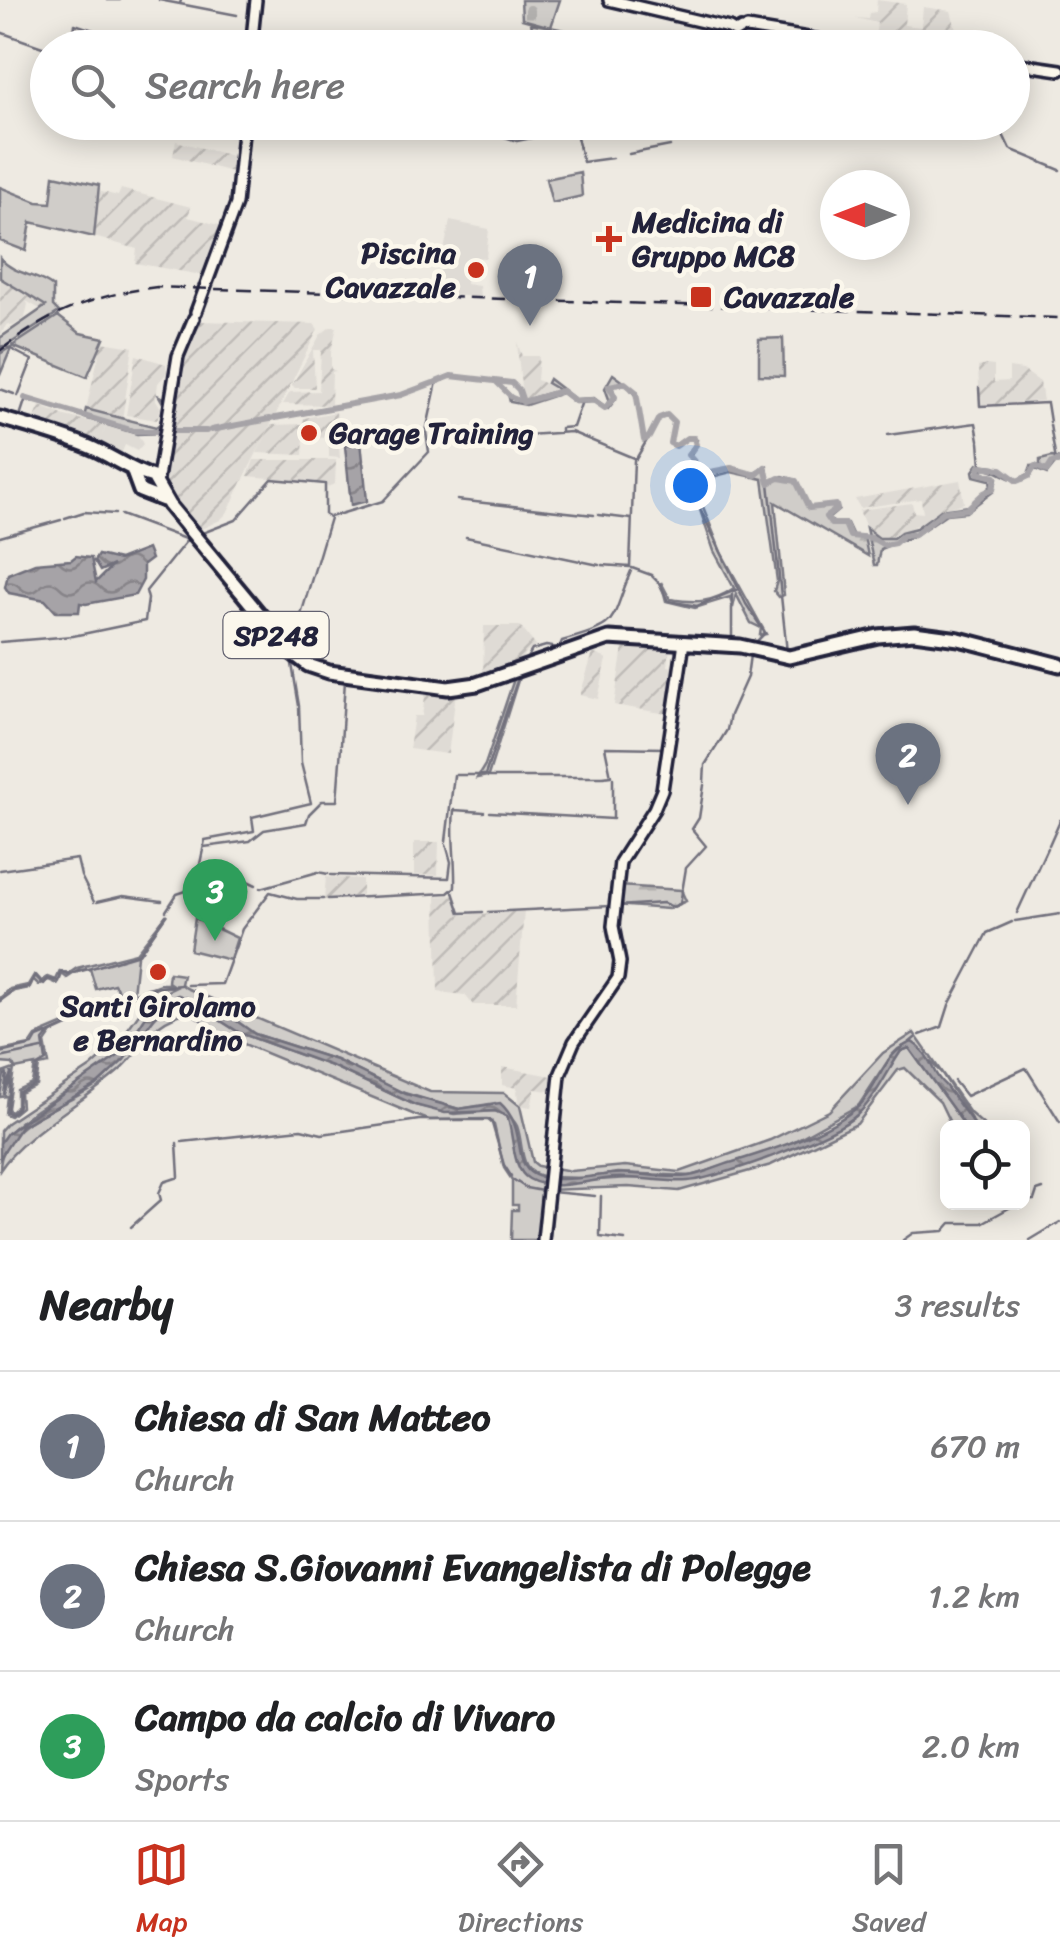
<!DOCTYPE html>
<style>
:root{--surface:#fff;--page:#f2f2f2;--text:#202124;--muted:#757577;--line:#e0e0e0;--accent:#c8321e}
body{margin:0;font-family:Sriracha,sans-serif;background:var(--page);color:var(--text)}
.controls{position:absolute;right:30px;bottom:30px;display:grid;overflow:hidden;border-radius:15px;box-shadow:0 5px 25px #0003}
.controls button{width:90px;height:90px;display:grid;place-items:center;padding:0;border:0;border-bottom:2px solid var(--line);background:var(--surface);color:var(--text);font:50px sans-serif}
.compass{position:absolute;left:820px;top:170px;width:90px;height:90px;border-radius:50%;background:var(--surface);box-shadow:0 5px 25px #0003;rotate:270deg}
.you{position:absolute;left:690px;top:485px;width:35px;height:35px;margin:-25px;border:8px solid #fff;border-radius:50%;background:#1a73e8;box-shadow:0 0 0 15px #1a73e833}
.badge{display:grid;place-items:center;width:65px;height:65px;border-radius:50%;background:var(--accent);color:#fff;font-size:32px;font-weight:700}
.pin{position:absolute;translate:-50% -82px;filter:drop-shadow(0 2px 5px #0008)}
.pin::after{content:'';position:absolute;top:52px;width:35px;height:30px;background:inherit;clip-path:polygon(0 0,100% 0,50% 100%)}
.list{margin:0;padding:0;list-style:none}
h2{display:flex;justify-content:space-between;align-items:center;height:130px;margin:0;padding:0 40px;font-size:42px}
h2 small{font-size:32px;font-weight:400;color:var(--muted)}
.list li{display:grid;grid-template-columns:65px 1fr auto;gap:30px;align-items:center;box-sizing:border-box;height:150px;padding:0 40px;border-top:2px solid var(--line)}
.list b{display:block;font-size:38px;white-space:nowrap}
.list p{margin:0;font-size:32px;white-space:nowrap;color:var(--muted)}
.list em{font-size:32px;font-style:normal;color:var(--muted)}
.icon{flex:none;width:55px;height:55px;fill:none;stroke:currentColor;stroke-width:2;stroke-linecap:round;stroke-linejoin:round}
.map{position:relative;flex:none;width:1060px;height:1240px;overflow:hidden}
.search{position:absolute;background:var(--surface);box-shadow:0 5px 25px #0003;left:30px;right:30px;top:30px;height:110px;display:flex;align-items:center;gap:25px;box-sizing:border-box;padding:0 35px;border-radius:55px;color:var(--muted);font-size:38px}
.sheet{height:580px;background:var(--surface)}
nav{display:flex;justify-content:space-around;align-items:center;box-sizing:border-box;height:140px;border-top:2px solid var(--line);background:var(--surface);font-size:28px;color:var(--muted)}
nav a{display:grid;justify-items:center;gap:5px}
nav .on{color:var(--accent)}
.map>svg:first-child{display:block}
</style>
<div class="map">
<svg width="1060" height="1240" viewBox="0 0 1060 1240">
<defs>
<pattern id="industrial-furrows" width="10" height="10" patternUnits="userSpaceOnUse" patternTransform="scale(2.5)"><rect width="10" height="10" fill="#dfdbd5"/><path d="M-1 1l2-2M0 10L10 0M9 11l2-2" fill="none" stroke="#bfbcb8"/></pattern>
<pattern id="forest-firs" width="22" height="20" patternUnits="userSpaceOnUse" patternTransform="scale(2.5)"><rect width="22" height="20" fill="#d0cdc9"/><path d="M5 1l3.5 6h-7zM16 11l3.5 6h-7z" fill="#b2b0ae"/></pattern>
<pattern id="cemetery-stones" width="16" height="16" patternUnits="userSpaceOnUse" patternTransform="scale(2.5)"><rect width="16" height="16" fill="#d0cdc9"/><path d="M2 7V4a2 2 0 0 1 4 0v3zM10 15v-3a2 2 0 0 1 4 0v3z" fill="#b2b0ae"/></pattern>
<pattern id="water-waves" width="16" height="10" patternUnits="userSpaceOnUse" patternTransform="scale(2.5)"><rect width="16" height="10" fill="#a6a3a7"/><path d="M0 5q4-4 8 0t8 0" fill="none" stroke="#878489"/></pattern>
</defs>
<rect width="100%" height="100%" fill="#eeeae2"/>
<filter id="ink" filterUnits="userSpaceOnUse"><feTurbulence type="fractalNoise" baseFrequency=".01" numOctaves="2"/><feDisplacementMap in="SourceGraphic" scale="20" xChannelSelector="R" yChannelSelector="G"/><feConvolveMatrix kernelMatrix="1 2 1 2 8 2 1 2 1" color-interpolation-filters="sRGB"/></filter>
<g filter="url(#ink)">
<path fill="#dfdbd5" d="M 450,221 L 489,229 L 486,258 L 468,257 L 466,284 L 479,286 L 480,297 L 435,294 Z
M 106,425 L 138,435 L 143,444 L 137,451 L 125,445 L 119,459 L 92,444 L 96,435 L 102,436 Z"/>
<path fill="url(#industrial-furrows)" d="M 877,0 L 906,4 L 904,25 L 921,27 L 923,7 L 951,11 L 961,47 L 918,47 L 919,38 L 895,34 L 893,47 L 874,46 L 877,23 L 856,18 L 868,19 L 869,13 L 876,12 Z
M 176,141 L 239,158 L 239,174 L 173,156 Z
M 121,189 L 191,207 L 188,217 L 227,227 L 207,276 L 135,263 L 137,249 L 94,237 L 98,191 L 118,196 Z
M 0,279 L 46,306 L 40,309 L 26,301 L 28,304 L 25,318 L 13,326 L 7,324 L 0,336 Z
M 198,321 L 314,324 L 318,329 L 227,513 L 220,520 L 193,533 L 159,485 L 179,359 L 192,327 Z
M 330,327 L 337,327 L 331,352 L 331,369 L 336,371 L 332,372 L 331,405 L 283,404 L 290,392 L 319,391 L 321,350 L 313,350 L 315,388 L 295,388 L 292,385 L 320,335 Z
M 102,342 L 133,347 L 122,420 L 86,409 Z
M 517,342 L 522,356 L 539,356 L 537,380 L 559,390 L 522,399 Z
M 136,355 L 166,364 L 167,373 L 158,383 L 156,400 L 161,408 L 157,420 L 126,415 Z
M 986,365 L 994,366 L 994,382 L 1009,381 L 1009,368 L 1023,370 L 1040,382 L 1043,401 L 980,405 L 978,367 Z
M 40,406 L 65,416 L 106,425 L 102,437 L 96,435 L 92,444 L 32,425 Z
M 336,412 L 340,458 L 329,457 L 329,438 L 304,437 L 303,455 L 257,453 L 271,425 L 303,424 L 304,418 Z
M 254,460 L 336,460 L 335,484 L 327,487 L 325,483 L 248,476 Z
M 960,480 L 964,503 L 936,512 L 925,521 L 889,539 L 879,538 L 866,528 L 859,510 L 912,503 L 914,512 L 923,513 L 921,499 L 860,508 L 855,499 Z
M 484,626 L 520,626 L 536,646 L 524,654 L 519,666 L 483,678 Z
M 624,641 L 670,648 L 668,666 L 679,668 L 673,715 L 614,705 Z
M 593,653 L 607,659 L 598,699 L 580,695 Z
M 426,690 L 456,693 L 448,754 L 409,749 L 414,716 L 422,716 Z
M 414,842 L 439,842 L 438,875 L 414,875 Z
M 326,877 L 362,879 L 362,895 L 324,900 Z
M 454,895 L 459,915 L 524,911 L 516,1005 L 473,1005 L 465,995 L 438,992 L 436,896 Z
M 502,1067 L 558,1077 L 555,1092 L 535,1089 L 531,1107 L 518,1105 L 517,1088 L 502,1085 Z"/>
<path fill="#d0cdc9" stroke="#797882" stroke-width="2.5" d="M 531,23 L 579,33 L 583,46 L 591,45 L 591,47 L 536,47 Z
M 580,172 L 582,196 L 552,203 L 546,179 Z
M 54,175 L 99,185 L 94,237 L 31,222 L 26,251 L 0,241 L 0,187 L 37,202 L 51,203 Z
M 0,258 C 15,276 36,273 53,287 L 53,306 L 59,312 L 0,350 L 0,338 L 46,306 L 0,278 Z
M 58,316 L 80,333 L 104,338 L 87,377 L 12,346 L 0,375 L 0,354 Z
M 783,338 L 784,376 L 759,375 L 759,339 Z
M 613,374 L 636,391 L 634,394 L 626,384 L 612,385 L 616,399 L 608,409 L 596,402 L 575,403 L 562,393 L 526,405 L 510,402 L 509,398 L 521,401 L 559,390 L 547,383 L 549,379 L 575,399 L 594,398 L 606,407 L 609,399 L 605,388 Z
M 159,396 L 167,399 L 164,433 L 137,434 L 84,418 L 86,409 L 156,427 L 163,421 L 166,408 Z
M 167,914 L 137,956 L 133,994 L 160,984 L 171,984 L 168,982 L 169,973 L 183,975 L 181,984 L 186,988 L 430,1092 L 504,1093 L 520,1106 L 533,1162 L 538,1166 L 548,1168 L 546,1177 C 517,1172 525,1149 517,1126 C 513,1117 502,1110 495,1103 L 459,1109 L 401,1092 L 336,1060 L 255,1034 L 178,995 C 144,1008 143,1033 119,1055 C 84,1088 29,1104 0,1143 L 0,1131 L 7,1123 L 91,1067 L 117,1044 L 140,1012 L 161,994 L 178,986 L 148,989 L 52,1033 L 45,1043 L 49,1064 L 39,1066 L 36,1085 L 20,1093 L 21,1107 L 10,1116 L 5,1114 L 7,1096 L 0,1097 L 0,1074 L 14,1069 L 8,1108 L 10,1113 L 17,1106 L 17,1090 L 32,1083 L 35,1065 L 15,1069 L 13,1064 L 0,1063 L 0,1051 L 30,1045 L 36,1036 L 123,999 L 114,984 L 96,989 L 90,969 L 79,970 L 67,978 L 62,974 L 58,984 L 49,980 L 39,985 L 33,979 L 30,988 L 14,991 L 0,1001 L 0,998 L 10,989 L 28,985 L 34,975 L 41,982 L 48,977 L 56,980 L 60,971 L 68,974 L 77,968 L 136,953 Z
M 195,918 L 237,938 L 230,960 L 190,950 Z
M 181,1000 L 204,1010 L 240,1033 L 334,1067 L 415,1105 L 454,1114 L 495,1111 L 507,1116 C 519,1144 507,1177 546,1182 L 542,1240 L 511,1240 L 512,1210 L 518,1210 L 518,1205 L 512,1205 L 512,1180 L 504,1168 L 494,1125 L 487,1119 L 429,1120 L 415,1115 L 220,1034 L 190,1012 C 148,1021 149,1044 120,1070 C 87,1100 22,1135 0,1170 C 0,1118 68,1108 100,1082 C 130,1058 145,1013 181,1000 Z
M 914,1033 L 970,1113 L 986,1127 L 976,1127 L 943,1075 L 912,1042 L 898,1049 L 891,1056 L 859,1105 L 785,1146 L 692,1176 L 618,1173 L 584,1178 L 549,1177 L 550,1167 L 571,1171 L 625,1166 L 680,1172 L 770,1140 L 829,1111 L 883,1053 Z
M 909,1048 L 966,1127 L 952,1127 L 940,1102 L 905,1068 L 898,1070 L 857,1124 L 771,1165 L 679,1191 L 628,1187 L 547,1190 L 549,1183 L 630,1178 L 697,1180 L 801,1145 L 856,1116 L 901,1051 Z"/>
<path fill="url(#forest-firs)" stroke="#797882" stroke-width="2.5" d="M 690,436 L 697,440 L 691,456 L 706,473 L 732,467 L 752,474 L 767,466 L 769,481 L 783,476 L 797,480 L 809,507 L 836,504 L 839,510 L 828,519 L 837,524 L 847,523 L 853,536 L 864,536 L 868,556 L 775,502 L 784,595 L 779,597 L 774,591 L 777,581 L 763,479 L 731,472 L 704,479 L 694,493 L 702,504 L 721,552 L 766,634 L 760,635 L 761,628 L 751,623 L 736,594 L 733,608 L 730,597 L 695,608 L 666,601 L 661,582 L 670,599 C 696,603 712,603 734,588 L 714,551 L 698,504 L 692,497 L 692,486 L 701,473 L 687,455 L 695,443 Z
M 1052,457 L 1060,459 L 1060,463 L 1055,464 L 1047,474 L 1035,469 C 1019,496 1005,469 983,468 L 982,471 L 997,478 L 994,491 L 966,512 L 946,514 L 916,535 L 880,549 L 877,565 L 874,565 L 866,528 L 879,538 L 893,538 L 901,532 L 916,528 L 941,510 L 969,506 L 991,486 L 990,480 L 974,476 L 973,471 L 978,464 L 995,466 L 1017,480 L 1028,474 L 1031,466 L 1040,465 L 1040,460 Z
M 521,671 L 488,776 L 477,778 L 485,765 L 516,673 Z
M 619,886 L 681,890 L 686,901 L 668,909 L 616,905 Z"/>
<path fill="url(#cemetery-stones)" stroke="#797882" stroke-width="2.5" d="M 521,0 L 560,0 L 551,27 L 522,19 Z"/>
<path fill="url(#water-waves)" stroke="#716f7c" stroke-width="2.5" d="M 361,441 L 367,501 L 351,505 L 345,446 Z
M 147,549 L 151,559 L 143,565 L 143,580 L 135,595 L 86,604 L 80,603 L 79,612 L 56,612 L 45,600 L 9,593 L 5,587 L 8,574 L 35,563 L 71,560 L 76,556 L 91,558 L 96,582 L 113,565 L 100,571 L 94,561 L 98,555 L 119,560 Z
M 178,995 L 220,1009 L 255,1034 L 336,1060 L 406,1094 L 459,1109 L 500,1103 C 525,1125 514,1156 529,1171 C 546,1186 592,1176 612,1174 C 637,1171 663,1180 689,1176 C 704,1174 718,1166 733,1162 C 772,1150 827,1133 859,1106 C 880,1086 882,1053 912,1042 C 932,1054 931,1074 945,1085 L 976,1127 L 966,1127 L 909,1048 L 901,1051 C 887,1072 876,1097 858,1114 C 835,1136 721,1178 688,1181 C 663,1183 637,1176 612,1178 C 587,1181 552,1192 529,1179 C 511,1169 514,1133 507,1116 L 495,1111 L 445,1113 L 415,1105 L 334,1067 L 240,1033 L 204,1010 L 181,1000 L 157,1014 L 124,1060 L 99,1083 L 21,1126 L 0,1158 L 0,1143 L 7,1133 L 122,1053 L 148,1013 Z"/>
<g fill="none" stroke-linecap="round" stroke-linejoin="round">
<path stroke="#716f7c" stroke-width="2.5" d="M 107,0 L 120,0
M 159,0 L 180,4 L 181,0
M 180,4 L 237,15
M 0,32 L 48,49
M 72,48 L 75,24 L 147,48
M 481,122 L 500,133
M 997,122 L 1010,149 L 1060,170
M 505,137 L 517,141 L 575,129 L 583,162 L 612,158
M 629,154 L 670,146
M 0,347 L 4,346
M 7,347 L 32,360 L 18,396
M 979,388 L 980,406 L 1047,403 L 1050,422
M 0,389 L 14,394
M 19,419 L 25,401
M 1050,425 L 1056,461
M 561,431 L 561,428 L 573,427 L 582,401
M 888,435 L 976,423 L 979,440
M 513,436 L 571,432 L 636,459 L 647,440
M 979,442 L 981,465
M 705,473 L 693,494 L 746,604 L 765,633 L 754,644
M 769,483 L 787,652
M 457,500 L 594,515
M 121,515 L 185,539
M 598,515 L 631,519
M 330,517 L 383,501 L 429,452 L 426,432 L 437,382
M 65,518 L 84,512 L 115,514
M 200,534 L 236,520 L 272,479 L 325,484 L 325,515 L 329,517
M 0,537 L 61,520
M 466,537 L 599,565
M 602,565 L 630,567 L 634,460
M 632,568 L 651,575 L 658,582
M 659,583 L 668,601 L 697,606 L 738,589
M 732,641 L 732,595
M 0,642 L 73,636 L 145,621 L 148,599 L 146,591 L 187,540
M 292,645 L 330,518
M 524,663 L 532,650 L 546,646 L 559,648 L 562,641 C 623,623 608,625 631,571
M 341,744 L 345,680
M 488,777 L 603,777 L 611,776 L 605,747 L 664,748
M 704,782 L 705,765 L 727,730 L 730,715 L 747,677 L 750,655
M 490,812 L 613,819 L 613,778
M 446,841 L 454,775 L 485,775 L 519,675
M 1049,845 L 1060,820
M 204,847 L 250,841 L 264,830 L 306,823 L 309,814 L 322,801 L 337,801 L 341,747
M 0,870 L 77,859 L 81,876 L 94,902
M 197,875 L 214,865 L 256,885
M 331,875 L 449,878 L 451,862 L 446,844
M 261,888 L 318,872 L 328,874
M 453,892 L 460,913 L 483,912
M 328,899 L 448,893 L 455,887 C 456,860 451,837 454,810 L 484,812
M 97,902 L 123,896 L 162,901
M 618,906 L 663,903 L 673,907 L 680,904 L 686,868 L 706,846 L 692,829 L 699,818 L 704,785
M 166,911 L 177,894 L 195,888 L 205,840 L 254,831 L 252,817 L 311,803 L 301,763 L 299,706 L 291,658
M 488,912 L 611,906
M 1017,913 L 1047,848
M 1015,921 L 1060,914
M 187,985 L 222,984 L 242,929 L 270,892 L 297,899 L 323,899
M 0,1001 L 13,990 L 29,987 L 36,975 L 44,984 L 48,979 L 59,981 L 61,972 L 68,975 L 139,954 L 166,915
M 920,1035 L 942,1027 L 949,1005 L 987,933 L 1012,922
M 909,1043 L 915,1038
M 0,1053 L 33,1045 L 37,1038 L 47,1034
M 0,1058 L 42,1049
M 954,1081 L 966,1096 L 1026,1068 L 1060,1122
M 0,1094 L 4,1075 L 7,1074 L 4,1094 L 11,1073 L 7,1112 L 11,1114 C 21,1108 17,1102 19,1092 L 34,1084 L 37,1066 L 46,1061 L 43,1041 L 49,1034 L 148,988 L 181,985
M 182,1142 L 301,1129 L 322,1134 L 419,1120 L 491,1120 L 504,1165 L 511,1176
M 514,1180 L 526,1188 L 542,1191
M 552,1192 L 595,1196
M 1022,1201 L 1034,1200 L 1037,1191 L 1043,1189
M 131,1227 L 161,1200 L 159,1193 L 164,1182 L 179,1177 L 177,1143
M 600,1235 L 601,1196
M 600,1237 L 625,1240
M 903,1240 L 913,1233 L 944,1231 L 951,1223 L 982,1223 L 1020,1202
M 1030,1240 L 1060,1222"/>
<path stroke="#a6a3a7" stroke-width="5" d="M 495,381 L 511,397 L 521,401"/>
<path stroke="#a6a3a7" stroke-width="6" d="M 436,382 L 451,376 L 512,383 L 519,390 L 523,402 L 562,391 L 575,401 L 593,400 L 605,408 L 615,397 L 609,386 L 625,383 L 636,392 L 644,440 L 649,437 L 659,418 L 667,415 L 674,422 L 670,443 L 676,446 L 687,438 L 694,438 L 696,445 L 688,455 L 705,473 L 731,468 L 756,475 L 765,467 L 769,483 L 779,478 L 796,481 L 809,508 L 836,505 L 837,509 L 826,517 L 831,524 L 845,524 L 850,536 L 872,538 L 884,545 L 895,543 L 903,535 L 915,534 L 943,512 L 967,509 L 984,493 L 993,489 L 995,477 L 978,473 L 980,466 L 1001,469 L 1017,481 L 1029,476 L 1035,466 L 1047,471 L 1052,463 L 1060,461
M 25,398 L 134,431 L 206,431
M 275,418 L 401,395 L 433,383
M 211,430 L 270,419"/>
<g stroke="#22223b" stroke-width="16">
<path id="secondary" d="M 609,0 L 729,28 L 736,32 L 741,29
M 747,28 L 869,48
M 251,48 L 256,0
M 1012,63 L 1060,70
M 196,312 L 236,204 L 244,122
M 157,484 L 178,356 L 194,318
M 543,1240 L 560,1075 L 574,1042 L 618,978 L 620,962 L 613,926 L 620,862 L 654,809 L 662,790 L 684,642"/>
</g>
<g stroke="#22223b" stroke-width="19">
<path id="primary" d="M 0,418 C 30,427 61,435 90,447 C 112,456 130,471 153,477 L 169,505 L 291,652 L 308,665 L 329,672 L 448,688 L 477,684 L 609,638 L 740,646 L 789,657 L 878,636 L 914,633 L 959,639 L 1060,665
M 133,472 L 140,491 L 163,500"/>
</g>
<use href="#secondary" stroke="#fbf7ec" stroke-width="9"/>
<use href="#primary" stroke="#fbf7ec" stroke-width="11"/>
<path stroke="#22223b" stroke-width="2.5" stroke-dasharray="15 8" stroke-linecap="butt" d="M 0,351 C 47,313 97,294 157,287 L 1060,318"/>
</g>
</g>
<g fill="#c8321e" stroke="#fbf7ec" stroke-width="4">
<path d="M604 224h10v10h10v10h-10v10h-10v-10h-10v-10h10z"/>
<circle cx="476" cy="270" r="10"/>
<rect x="689" y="285" width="24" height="24" rx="5"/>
<circle cx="309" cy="433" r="10"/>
<circle cx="158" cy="972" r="10"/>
</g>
<g text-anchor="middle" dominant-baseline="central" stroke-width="9" stroke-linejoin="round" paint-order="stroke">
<rect fill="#fbf7ec" stroke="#636270" stroke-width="2.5" x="223.5" y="612" width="105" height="46" rx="8"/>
<g font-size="28" font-weight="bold" fill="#22223b">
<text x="276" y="635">SP248</text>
</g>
<g font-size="30" font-weight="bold" fill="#22223b" stroke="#fbf7ec" text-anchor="start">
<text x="632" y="222">Medicina di<tspan x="632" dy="34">Gruppo MC8</tspan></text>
<text x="456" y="253" text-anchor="end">Piscina<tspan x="456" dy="34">Cavazzale</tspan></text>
<text x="724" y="297">Cavazzale</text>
<text x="329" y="433">Garage Training</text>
<text x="158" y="1006" text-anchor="middle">Santi Girolamo<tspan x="158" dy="34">e Bernardino</tspan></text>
</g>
</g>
</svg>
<div class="controls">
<button><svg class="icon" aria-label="locate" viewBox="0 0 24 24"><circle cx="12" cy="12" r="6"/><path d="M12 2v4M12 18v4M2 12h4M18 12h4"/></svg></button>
</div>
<svg class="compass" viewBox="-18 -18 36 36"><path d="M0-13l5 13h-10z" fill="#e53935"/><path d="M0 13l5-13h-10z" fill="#757577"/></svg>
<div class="you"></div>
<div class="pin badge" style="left:530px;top:326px;background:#6b7280">1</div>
<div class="pin badge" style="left:908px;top:805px;background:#6b7280">2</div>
<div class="pin badge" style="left:215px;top:941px;background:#2e9e5b">3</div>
<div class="search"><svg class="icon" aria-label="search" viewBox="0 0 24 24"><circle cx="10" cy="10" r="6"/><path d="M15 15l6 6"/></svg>Search here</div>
</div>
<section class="sheet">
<h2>Nearby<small>3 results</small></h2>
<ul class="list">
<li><span class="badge" style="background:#6b7280">1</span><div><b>Chiesa di San Matteo</b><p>Church</p></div><em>670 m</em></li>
<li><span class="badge" style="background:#6b7280">2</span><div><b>Chiesa S.Giovanni Evangelista di Polegge</b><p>Church</p></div><em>1.2 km</em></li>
<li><span class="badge" style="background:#2e9e5b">3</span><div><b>Campo da calcio di Vivaro</b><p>Sports</p></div><em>2.0 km</em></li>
</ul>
</section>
<nav>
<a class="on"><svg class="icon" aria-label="map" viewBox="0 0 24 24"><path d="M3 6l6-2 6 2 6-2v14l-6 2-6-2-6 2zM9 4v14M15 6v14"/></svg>Map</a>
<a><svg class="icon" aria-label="directions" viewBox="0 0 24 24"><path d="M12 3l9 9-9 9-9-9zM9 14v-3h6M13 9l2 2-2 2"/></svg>Directions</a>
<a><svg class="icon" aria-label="saved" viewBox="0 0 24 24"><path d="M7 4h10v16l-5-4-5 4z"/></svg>Saved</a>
</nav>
